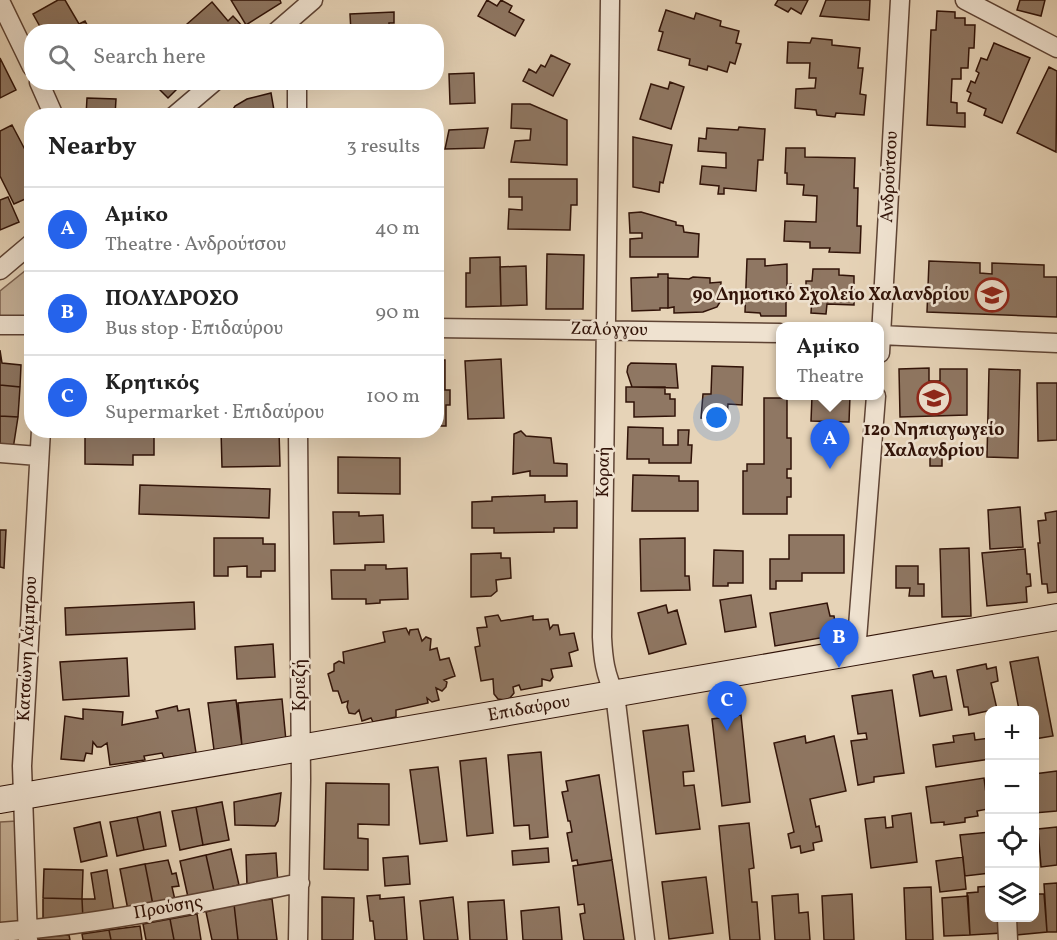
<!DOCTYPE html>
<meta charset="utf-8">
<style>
:root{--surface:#fff;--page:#f6f6f6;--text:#222;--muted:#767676;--line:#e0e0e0;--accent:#2563eb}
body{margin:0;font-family:Vollkorn,serif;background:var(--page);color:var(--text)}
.controls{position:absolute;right:18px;bottom:18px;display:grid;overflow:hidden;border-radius:12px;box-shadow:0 6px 24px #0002}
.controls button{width:54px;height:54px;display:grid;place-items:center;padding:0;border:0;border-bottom:2px solid var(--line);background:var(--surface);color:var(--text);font:30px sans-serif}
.you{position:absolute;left:717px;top:418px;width:21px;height:21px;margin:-15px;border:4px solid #fff;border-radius:50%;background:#1a73e8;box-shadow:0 0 0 9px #1a73e833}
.badge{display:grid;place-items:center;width:39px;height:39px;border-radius:50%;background:var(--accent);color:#fff;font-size:20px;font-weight:700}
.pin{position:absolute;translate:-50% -50px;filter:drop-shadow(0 2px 3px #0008)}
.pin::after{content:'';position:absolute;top:32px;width:21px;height:18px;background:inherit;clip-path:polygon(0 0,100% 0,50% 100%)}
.popup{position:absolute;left:776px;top:322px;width:108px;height:78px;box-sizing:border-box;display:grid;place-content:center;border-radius:12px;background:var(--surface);filter:drop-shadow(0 2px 4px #0005);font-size:20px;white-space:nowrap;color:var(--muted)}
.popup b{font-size:22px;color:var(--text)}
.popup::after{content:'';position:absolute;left:50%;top:100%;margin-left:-12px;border:12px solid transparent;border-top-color:var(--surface)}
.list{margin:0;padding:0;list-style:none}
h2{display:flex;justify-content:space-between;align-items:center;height:78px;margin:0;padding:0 24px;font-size:26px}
h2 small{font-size:20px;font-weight:400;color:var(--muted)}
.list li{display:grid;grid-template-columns:39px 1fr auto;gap:18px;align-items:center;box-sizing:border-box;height:84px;padding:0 24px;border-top:2px solid var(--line)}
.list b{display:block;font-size:22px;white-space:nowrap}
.list p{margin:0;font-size:20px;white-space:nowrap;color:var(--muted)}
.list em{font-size:20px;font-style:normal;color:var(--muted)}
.icon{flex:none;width:33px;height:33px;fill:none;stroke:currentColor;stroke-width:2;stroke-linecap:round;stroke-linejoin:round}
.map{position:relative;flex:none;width:1057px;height:940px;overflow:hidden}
.search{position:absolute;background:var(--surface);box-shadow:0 6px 24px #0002;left:24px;top:24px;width:420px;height:66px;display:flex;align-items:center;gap:15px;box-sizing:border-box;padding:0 21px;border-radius:24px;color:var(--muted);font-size:22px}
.panel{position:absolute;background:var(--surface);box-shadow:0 6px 24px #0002;left:24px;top:108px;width:420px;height:330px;border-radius:24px}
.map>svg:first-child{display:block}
</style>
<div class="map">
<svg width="1057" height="940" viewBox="0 0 1057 940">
<rect width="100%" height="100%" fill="#e6d3b7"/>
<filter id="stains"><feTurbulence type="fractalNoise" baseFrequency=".00333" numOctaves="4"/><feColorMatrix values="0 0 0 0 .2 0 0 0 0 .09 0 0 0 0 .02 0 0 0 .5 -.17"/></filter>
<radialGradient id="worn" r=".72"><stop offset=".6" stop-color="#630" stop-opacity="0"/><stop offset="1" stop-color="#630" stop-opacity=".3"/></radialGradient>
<path fill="#c7b299" stroke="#7c6250" stroke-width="1.5" d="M 31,266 L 31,318 L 0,319 L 0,291 Z
M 17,821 L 19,925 L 0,926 L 0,822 Z"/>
<path fill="#8f7763" stroke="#311308" stroke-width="1.5" d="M 58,0 L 65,0 L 79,24 L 85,21 L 91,32 L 43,32 L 33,14 Z
M 231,0 L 280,0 L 281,3 L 246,25 Z
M 487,0 L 497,6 L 501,0 L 512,6 L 509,12 L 524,20 L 515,36 L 478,16 Z
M 778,0 L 808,0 L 801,14 L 791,8 L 788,12 L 775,5 Z
M 826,0 L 870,0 L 869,20 L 820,16 Z
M 1020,0 L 1045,0 L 1041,16 L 1017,10 Z
M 212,2 L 228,21 L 233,16 L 245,29 L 242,32 L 178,32 Z
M 666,10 L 694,19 L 696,13 L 721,21 L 720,26 L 739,31 L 736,43 L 741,44 L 735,64 L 730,62 L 727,72 L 708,66 L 707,70 L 689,65 L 690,59 L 658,50 L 663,32 L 659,31 Z
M 937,11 L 955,12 L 955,18 L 965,18 L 965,25 L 975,25 L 974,48 L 969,48 L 968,68 L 961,68 L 961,79 L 952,79 L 951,102 L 957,103 L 957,113 L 965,113 L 965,127 L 927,125 L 931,30 L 936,30 Z
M 394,12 L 394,23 L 389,23 L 389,32 L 351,32 L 350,14 Z
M 812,38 L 832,40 L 832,45 L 860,48 L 858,68 L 863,68 L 860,94 L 866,95 L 864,115 L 836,113 L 835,117 L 817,115 L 816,110 L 795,108 L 796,89 L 815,88 L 816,78 L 809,78 L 810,63 L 787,63 L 788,42 L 810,43 Z
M 994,43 L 1030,58 L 1002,123 L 984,115 L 986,109 L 968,101 L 971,93 L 967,91 L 971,81 L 975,83 L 979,73 L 976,71 L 981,58 L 987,60 Z
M 551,55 L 570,64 L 553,96 L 523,81 L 529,69 L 536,73 L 541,65 L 545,67 Z
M 0,58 L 16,90 L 0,98 Z
M 1049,67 L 1057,71 L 1056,152 L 1017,133 Z
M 474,73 L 475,103 L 450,104 L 449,74 Z
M 152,82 L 184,82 L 168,98 Z
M 670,82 L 684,87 L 671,129 L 640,119 L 651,84 L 668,89 Z
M 271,93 L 275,116 L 229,116 L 235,106 L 247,99 Z
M 87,98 L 116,99 L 115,116 L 86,116 Z
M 512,104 L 530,104 L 567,120 L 567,165 L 511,162 L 515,141 L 530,140 L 531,129 L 511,128 Z
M 12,125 L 32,163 L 32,196 L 14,204 L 0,176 L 0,131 Z
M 739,127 L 765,129 L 763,160 L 758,160 L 756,191 L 724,188 L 724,194 L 718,194 L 719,186 L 700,184 L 702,166 L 726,168 L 726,153 L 698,151 L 699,138 L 706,139 L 707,128 L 738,130 Z
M 488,128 L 484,148 L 445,149 L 449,130 Z
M 633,137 L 672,145 L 663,183 L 660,182 L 659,192 L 633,187 Z
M 786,148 L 805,148 L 805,157 L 855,158 L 854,188 L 858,188 L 857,226 L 861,226 L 860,253 L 829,252 L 830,248 L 810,248 L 810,242 L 784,241 L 785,221 L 816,222 L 817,196 L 803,195 L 804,185 L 787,184 L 787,173 L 785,173 Z
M 509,179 L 577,179 L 577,205 L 571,205 L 570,230 L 508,229 L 509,209 L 522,210 L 522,197 L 509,197 Z
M 8,197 L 19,222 L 0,230 L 0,200 Z
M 641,212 L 676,222 L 676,225 L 683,226 L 684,232 L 699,234 L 698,257 L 630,257 L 630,239 L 642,238 L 642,233 L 630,233 L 629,213 Z
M 547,254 L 584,255 L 583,309 L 546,309 Z
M 500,257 L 501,306 L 466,307 L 466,273 L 470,273 L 470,258 Z
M 747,259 L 765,259 L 765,266 L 787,264 L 787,285 L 791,284 L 790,299 L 786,299 L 786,316 L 761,316 L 760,313 L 745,312 Z
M 929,261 L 980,263 L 980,273 L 992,274 L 992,263 L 1044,265 L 1044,277 L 1057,277 L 1057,317 L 927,312 Z
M 526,266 L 527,305 L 501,306 L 500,267 Z
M 813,269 L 839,269 L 839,275 L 854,276 L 854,305 L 827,304 L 826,314 L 811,313 L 812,294 L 806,294 L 806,281 L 812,281 Z
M 658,274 L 668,274 L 668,308 L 660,308 L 660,310 L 632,311 L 631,278 L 658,277 Z
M 693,277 L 710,278 L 710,283 L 721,282 L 720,302 L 717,307 L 703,312 L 674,313 L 674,307 L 668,308 L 668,278 L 689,279 Z
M 0,350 L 2,363 L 21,365 L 20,387 L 0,385 Z
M 501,359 L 504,418 L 468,419 L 465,361 Z
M 436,360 L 445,360 L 445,390 L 450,390 L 450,405 L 446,405 L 446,426 L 436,426 Z
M 631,363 L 676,364 L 678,388 L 632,387 L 627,372 L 628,366 Z
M 712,366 L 743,367 L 742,405 L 728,404 L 727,419 L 701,418 L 703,394 L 711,394 Z
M 929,368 L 929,381 L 940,381 L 940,369 L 967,369 L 967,415 L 900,417 L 899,369 Z
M 989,369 L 1020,370 L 1018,458 L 987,457 Z
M 1037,383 L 1057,383 L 1057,440 L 1038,441 Z
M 0,385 L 20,387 L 18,417 L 0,416 Z
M 626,387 L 665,387 L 665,394 L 670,394 L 670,399 L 675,399 L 675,416 L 634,417 L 634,402 L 626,402 Z
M 812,396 L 850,396 L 849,422 L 811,421 Z
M 764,398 L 787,398 L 787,438 L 791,438 L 791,469 L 787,469 L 787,478 L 791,478 L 791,497 L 787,497 L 787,514 L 743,514 L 743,471 L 747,471 L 747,464 L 764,464 Z
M 0,416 L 18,417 L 13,449 L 0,448 Z
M 628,427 L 663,428 L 663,445 L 678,445 L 678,430 L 689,430 L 688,445 L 692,445 L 691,463 L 649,463 L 649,459 L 627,459 Z
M 85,430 L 154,430 L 154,455 L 133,455 L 133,465 L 85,464 Z
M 221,430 L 279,430 L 280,466 L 222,467 Z
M 521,431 L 526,436 L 551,438 L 554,463 L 567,464 L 567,476 L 530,476 L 530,471 L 513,474 L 514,434 Z
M 930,446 L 942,446 L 942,466 L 930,466 Z
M 338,457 L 400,458 L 400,494 L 338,493 Z
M 633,475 L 679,476 L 679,481 L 698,481 L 698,511 L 632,511 Z
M 140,485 L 270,489 L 269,518 L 139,514 Z
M 545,495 L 545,502 L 577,501 L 577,528 L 554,528 L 554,532 L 494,533 L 494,528 L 472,528 L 472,502 L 492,501 L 492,497 Z
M 1020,507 L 1023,547 L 990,549 L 988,510 Z
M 1057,511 L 1057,592 L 1048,593 L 1047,584 L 1042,584 L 1038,543 L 1040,543 L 1038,521 L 1046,520 L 1045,513 Z
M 333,512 L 359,512 L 359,516 L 383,515 L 384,542 L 334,544 Z
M 0,530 L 6,530 L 4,568 L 0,567 Z
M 789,535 L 844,535 L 844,573 L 802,573 L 802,581 L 776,581 L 776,589 L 770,589 L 770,559 L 789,559 Z
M 214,538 L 263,538 L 263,544 L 275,544 L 275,571 L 261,571 L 261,577 L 247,577 L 247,566 L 228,567 L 228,576 L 214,576 Z
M 685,538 L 685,576 L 689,576 L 690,590 L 641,591 L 640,539 Z
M 969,548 L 971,616 L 942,617 L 940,549 Z
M 1025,549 L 1027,574 L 1030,574 L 1031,586 L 1026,587 L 1027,602 L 987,606 L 982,553 Z
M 714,550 L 743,551 L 743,583 L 728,583 L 728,586 L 713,586 Z
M 501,553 L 501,558 L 510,558 L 511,578 L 496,580 L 497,591 L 491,596 L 471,597 L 471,554 Z
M 365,565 L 386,565 L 386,569 L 407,568 L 408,599 L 380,600 L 380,603 L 366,604 L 366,599 L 332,599 L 331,570 L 365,570 Z
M 896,566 L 918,566 L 918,584 L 924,584 L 924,596 L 909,596 L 910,588 L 896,588 Z
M 751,595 L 756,627 L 725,632 L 720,600 Z
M 194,602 L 195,629 L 66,635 L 65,608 Z
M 827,603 L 830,616 L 834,616 L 837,635 L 775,646 L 770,613 Z
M 666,605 L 668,613 L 677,610 L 686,644 L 649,654 L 638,613 Z
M 498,615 L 501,621 L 533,616 L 533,620 L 548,619 L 550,629 L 553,625 L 558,625 L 560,635 L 574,633 L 578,650 L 569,653 L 572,666 L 551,669 L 553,677 L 550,681 L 542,679 L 542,686 L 521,690 L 519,685 L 513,687 L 514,693 L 510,698 L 505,700 L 498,699 L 494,694 L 493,679 L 481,681 L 475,647 L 480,646 L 477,628 L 487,627 L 485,617 Z
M 406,628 L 409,634 L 410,630 L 418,629 L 422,641 L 426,637 L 431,639 L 430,650 L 437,648 L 440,660 L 449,658 L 455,676 L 444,680 L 447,682 L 446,687 L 442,691 L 436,688 L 439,700 L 432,702 L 427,698 L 428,703 L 396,710 L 396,717 L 373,722 L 371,718 L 362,721 L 359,710 L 355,714 L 349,713 L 347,707 L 348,701 L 342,703 L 338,691 L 333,691 L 328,674 L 334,671 L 334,664 L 339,661 L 344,663 L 343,652 L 385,642 L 383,632 Z
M 273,644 L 275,677 L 237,679 L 235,647 Z
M 1038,657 L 1053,736 L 1034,739 L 1034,710 L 1019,710 L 1010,662 Z
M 127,658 L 129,696 L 63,700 L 60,662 Z
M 986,664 L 987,669 L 996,667 L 998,681 L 991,683 L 997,709 L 969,715 L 968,707 L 964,707 L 957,670 Z
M 932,671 L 934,678 L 946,676 L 952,710 L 920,716 L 913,675 Z
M 892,690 L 904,773 L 874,777 L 874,782 L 858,785 L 851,741 L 867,739 L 866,733 L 858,734 L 852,696 Z
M 282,699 L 286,741 L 242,746 L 238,703 Z
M 236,700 L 242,746 L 214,750 L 208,703 Z
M 177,706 L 178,711 L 189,709 L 196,753 L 164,758 L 162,753 L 144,756 L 145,760 L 110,765 L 107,743 L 101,747 L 97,747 L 93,742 L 92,754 L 86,753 L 84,761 L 61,759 L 65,716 L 83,719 L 83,709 L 123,712 L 122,725 L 158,718 L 156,711 Z
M 741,715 L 750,802 L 722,806 L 712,719 Z
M 688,725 L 694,771 L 683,772 L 684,786 L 694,785 L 700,829 L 656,834 L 643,731 Z
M 974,733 L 975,740 L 990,738 L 990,759 L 936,767 L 933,745 L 954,742 L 953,736 Z
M 805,736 L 806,743 L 834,736 L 846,791 L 810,799 L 816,827 L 819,826 L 822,841 L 813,843 L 814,850 L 801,853 L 800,846 L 791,848 L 788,834 L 794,832 L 774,743 Z
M 541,752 L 548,837 L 530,839 L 529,825 L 514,826 L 508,755 Z
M 486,758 L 493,833 L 467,836 L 460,761 Z
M 438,767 L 447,841 L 420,844 L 410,770 Z
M 1057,771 L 1057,811 L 1034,813 L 1034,774 Z
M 599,775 L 612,860 L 578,865 L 577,860 L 572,861 L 567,833 L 572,832 L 570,821 L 568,821 L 562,792 L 568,791 L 566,781 Z
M 984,778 L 988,809 L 977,811 L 978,816 L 965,818 L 965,822 L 944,825 L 944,822 L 931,823 L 926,787 Z
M 326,783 L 389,784 L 389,825 L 358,824 L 358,838 L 368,839 L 368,870 L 324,869 Z
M 281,793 L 278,821 L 275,826 L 235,825 L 234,802 Z
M 222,802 L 229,840 L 203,845 L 196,807 Z
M 196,807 L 203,845 L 180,850 L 172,811 Z
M 160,812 L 166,846 L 144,850 L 137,817 Z
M 911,813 L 917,862 L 871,868 L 865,819 L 885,817 L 886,828 L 893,827 L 892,816 Z
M 137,817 L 144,850 L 117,856 L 110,822 Z
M 100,822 L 107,856 L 81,862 L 74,828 Z
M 749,823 L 754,868 L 749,869 L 752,902 L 757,902 L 760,940 L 730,940 L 719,826 Z
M 1057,827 L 1057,865 L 1041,867 L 1038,829 Z
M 990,832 L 990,873 L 965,876 L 960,835 Z
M 548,848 L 549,862 L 513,865 L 512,851 Z
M 231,849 L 239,885 L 214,891 L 206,855 Z
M 276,853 L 278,885 L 247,886 L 246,855 Z
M 206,855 L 214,891 L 188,897 L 180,861 Z
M 408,856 L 410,884 L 385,886 L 383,858 Z
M 963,857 L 966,889 L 940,892 L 936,861 Z
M 168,860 L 172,874 L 176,873 L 179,886 L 172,887 L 175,900 L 153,905 L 145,864 Z
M 612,860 L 624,940 L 584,940 L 580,914 L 585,913 L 584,904 L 578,905 L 573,866 Z
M 145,864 L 153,905 L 128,910 L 120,869 Z
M 44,869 L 83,870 L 82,899 L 43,898 Z
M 107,870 L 114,912 L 83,920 L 82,899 L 95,899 L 91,873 Z
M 706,877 L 713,933 L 669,939 L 662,882 Z
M 1057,883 L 1057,932 L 1047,932 L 1044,884 Z
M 990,886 L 990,918 L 1001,918 L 1002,933 L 970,935 L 967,893 L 978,892 L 978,887 Z
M 931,887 L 933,940 L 906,940 L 904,888 Z
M 798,894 L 799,913 L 808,912 L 810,940 L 775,940 L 772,896 Z
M 852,894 L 854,940 L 824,940 L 822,896 Z
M 1034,894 L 1044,894 L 1047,932 L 1015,935 L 1014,918 L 1034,918 Z
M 380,895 L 380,899 L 404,897 L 407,940 L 375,940 L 373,921 L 370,921 L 367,896 Z
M 968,896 L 970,935 L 944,936 L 942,898 Z
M 322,897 L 354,898 L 353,940 L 322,940 Z
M 453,897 L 458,940 L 424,940 L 420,901 Z
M 43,898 L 82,899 L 83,920 L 43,921 Z
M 272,899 L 277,940 L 238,940 L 234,904 Z
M 504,900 L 507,940 L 470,940 L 468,902 Z
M 234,904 L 238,940 L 212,940 L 206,912 Z
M 559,907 L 562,940 L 523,940 L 521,911 Z
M 197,914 L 201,940 L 174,940 L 170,919 Z
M 170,919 L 174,940 L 146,940 L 143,924 Z
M 140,926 L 142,940 L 111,940 L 109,930 Z
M 109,930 L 111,940 L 83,940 L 82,934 Z
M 69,935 L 70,940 L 39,940 L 38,937 Z"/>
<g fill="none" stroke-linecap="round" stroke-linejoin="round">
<g stroke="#5e4334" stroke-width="21">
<path id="street" d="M 610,0 L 602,637 C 603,658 605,675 615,694 L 645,940
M 965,0 L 1057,48
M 0,1 L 32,67
M 276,32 L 313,0
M 39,82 L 54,116
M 297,82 L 297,116
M 174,116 L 214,82
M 0,270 L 32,243
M 0,325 L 32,325
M 436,328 L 780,333
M 880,335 L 1057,343
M 880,353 L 900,0
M 298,430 L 301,780 L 298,940
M 0,453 L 38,456
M 856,652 L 876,396
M 1007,918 L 1008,940
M 0,932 C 101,925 201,902 300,883
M 28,940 L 22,766 L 41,430"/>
</g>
<g stroke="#311308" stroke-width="28">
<path id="secondary" d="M 0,800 L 1057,617"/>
</g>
<use href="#street" stroke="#efe2d0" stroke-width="18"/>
<use href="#secondary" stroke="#efe2d0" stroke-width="26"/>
</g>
<defs>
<g id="school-ring" transform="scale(1.725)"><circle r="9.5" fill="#efe2d0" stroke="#8f2418" stroke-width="1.5"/><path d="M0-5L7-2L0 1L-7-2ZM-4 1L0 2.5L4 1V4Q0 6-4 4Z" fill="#8f2418"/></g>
</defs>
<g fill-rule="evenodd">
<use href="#school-ring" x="992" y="295"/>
<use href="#school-ring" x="934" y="398"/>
</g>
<g text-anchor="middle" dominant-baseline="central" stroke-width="5" stroke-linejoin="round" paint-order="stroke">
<g font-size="18" fill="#311308" stroke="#efe2d0">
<text transform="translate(890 177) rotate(-87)">Ανδρούτσου</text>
<text transform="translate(609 330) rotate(1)">Ζαλόγγου</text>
<text transform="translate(604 472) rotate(-89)">Κοραή</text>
<text transform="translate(28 649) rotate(-87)">Κατσώνη Λάμπρου</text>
<text transform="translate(300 685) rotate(-90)">Κριεζή</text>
<text transform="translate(529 709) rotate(-10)">Επιδαύρου</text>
<text transform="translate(168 908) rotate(-10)">Προύσης</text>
</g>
<g font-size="18" font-weight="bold" fill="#311308" stroke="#efe2d0" text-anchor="end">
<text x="969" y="295">9ο Δημοτικό Σχολείο Χαλανδρίου</text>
<text x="934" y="430" text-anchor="middle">12ο Νηπιαγωγείο<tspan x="934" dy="21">Χαλανδρίου</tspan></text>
</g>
</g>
<rect width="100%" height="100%" filter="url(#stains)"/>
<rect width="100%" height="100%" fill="url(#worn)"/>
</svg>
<div class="controls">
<button>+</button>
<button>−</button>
<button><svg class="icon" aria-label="locate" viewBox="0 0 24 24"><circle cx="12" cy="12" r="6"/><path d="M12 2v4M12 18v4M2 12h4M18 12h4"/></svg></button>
<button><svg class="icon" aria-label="layers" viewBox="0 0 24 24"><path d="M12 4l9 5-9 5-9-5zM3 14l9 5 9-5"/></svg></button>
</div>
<div class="you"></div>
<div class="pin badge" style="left:830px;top:469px">A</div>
<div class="popup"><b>Αμίκο</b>Theatre</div>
<div class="pin badge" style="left:839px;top:668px">B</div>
<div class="pin badge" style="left:727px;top:731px">C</div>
<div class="search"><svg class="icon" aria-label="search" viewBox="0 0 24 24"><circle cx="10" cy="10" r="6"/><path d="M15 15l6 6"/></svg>Search here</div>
<section class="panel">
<h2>Nearby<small>3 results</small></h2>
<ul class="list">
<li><span class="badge">A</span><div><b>Αμίκο</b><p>Theatre · Ανδρούτσου</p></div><em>40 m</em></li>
<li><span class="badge">B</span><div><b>ΠΟΛΥΔΡΟΣΟ</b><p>Bus stop · Επιδαύρου</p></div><em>90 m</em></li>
<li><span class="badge">C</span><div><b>Κρητικός</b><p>Supermarket · Επιδαύρου</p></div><em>100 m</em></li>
</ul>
</section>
</div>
